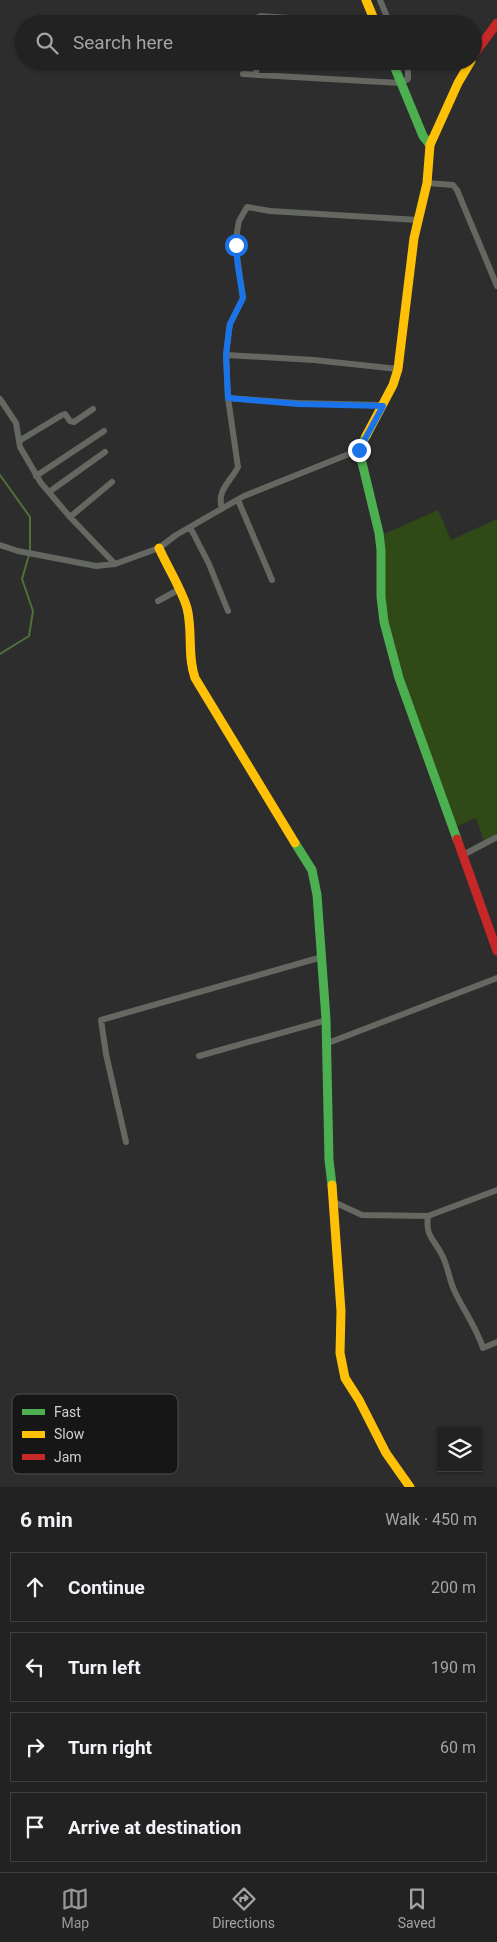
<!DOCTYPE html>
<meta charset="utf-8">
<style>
:root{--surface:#212221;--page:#292a2a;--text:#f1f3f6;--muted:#a2a4a5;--line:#3e3f3f;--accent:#979896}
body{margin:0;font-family:Roboto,sans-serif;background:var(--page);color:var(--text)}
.controls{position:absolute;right:15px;bottom:15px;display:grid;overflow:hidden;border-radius:0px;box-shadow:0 1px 4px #0004}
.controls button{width:45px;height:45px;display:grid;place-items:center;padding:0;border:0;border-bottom:1px solid var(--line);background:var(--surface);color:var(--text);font:25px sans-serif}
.stop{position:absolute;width:15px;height:15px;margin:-11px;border:4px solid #1a73e8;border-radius:50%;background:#fff}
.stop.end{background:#1a73e8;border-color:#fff;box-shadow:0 1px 5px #0008}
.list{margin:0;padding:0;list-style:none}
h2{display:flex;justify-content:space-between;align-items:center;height:65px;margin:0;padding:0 20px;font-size:21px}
h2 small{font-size:16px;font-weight:400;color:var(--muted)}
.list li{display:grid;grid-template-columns:32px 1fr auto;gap:15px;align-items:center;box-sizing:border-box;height:70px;margin:0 10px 10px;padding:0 10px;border:1px solid var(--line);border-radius:0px}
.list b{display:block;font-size:19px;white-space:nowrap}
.list em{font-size:16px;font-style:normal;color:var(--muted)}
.icon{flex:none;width:28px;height:28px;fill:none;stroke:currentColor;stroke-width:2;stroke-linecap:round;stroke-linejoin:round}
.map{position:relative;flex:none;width:497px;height:1487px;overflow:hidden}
.search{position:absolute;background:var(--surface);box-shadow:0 1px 4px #0004;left:15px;right:15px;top:15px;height:55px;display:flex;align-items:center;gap:12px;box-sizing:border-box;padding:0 18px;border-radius:28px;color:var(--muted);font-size:19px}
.sheet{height:385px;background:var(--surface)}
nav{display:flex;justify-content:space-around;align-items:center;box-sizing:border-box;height:70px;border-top:1px solid var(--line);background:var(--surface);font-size:14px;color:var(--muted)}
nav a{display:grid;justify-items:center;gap:2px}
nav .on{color:var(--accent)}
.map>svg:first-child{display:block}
</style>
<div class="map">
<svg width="497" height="1487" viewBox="0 0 497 1487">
<rect width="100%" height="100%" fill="#2c2d2c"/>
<path fill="#2f4a16" d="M 438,510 L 451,540 L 497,519 L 497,833 L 484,841 L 476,818 L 456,827 L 402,677 L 385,616 L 382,535 Z"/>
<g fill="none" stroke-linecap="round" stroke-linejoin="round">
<path stroke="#516f37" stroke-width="2" d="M 0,475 L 30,517 L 30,550
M 0,654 L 29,636 L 33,611 L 22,579 L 29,555"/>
<path stroke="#646861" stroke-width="6" d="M 380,0 L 390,24
M 257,24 L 258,17 L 261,16 L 349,22 L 375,22
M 243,74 L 400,83 L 408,79 L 408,71 L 405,61
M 256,74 L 257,61
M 427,183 L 453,185 L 457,190 L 497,286
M 226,355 L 314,360 L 398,369
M 228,398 L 226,355 L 229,330 L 230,324 L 243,298 L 237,257 L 237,232 L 239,221 L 247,207 L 270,211 L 418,220
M 0,399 L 16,423 L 20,447 L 41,483 L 70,517 L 115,564
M 19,441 L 62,415 L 65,414 L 70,421 L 74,422 L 93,409
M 36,476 L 104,431
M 49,492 L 105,452
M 238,500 L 272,580
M 222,508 C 216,491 231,481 238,467 L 228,398 L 297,403 L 383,405
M 70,517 L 112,482
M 190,527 L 209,564 L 228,611
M 0,545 L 18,551 L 96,566 L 115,564 L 159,548 L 176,535 L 244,496 L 359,450
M 158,601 L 178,590
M 463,855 L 497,837
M 328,1043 L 497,978
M 199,1056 L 327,1020
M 126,1142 L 106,1054 L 101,1020 L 322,957
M 336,1203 L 362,1215 L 428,1216 L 497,1190
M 428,1216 C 425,1236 434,1239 442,1255 C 448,1266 449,1280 455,1292 C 464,1311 476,1327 483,1348 L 497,1342"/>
<path stroke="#4caf50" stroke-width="9" d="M 392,61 L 423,136 L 430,145
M 366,436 L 359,450 L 379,533 L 381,550 L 381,597 L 384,622 L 399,678 L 457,839
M 295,843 L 312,870 L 317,895 L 326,1019 L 329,1160 L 332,1185"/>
<path stroke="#ffc107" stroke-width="9" d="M 366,0 L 376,24
M 366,436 L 393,385 L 398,369 L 414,238 L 427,183 L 430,145 L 458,83 L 471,61
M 159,548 C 167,566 182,590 187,608 C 193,631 187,656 195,678 L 295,843
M 332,1185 L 341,1311 L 340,1353 L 345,1378 L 359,1400 L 386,1453 L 410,1487"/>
<path stroke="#c62828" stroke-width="9" d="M 473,56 L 497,23
M 457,839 L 497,951"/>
</g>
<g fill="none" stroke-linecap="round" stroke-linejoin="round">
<path stroke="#1a73e8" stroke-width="6" d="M 236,245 L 238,267 L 243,298 L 230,324 L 229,330 L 226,355 L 228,398 L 298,404 L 383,406 L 359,450"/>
</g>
<rect x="12" y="1394" width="166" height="80" rx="8" fill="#151615" stroke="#4d4e4d" stroke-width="1"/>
<rect x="22" y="1409" width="23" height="6" fill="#4caf50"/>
<rect x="22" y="1431" width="23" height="7" fill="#ffc107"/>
<rect x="22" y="1454" width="23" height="6" fill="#c62828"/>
<g font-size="14" fill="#d0d1cf">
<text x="54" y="1417">Fast</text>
<text x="54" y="1439">Slow</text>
<text x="54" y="1462">Jam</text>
</g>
</svg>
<div class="controls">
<button><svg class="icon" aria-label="layers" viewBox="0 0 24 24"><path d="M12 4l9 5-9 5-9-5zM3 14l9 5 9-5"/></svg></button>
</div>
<div class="stop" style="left:236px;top:245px"></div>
<div class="stop end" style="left:359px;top:450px"></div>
<div class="search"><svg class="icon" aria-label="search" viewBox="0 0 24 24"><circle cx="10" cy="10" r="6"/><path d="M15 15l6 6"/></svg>Search here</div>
</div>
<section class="sheet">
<h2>6 min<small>Walk · 450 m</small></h2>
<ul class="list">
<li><svg class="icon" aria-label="ahead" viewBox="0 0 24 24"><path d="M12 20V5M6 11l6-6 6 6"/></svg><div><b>Continue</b></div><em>200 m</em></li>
<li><svg class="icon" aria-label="left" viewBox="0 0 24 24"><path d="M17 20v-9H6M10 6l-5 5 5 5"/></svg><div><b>Turn left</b></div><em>190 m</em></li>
<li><svg class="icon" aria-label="right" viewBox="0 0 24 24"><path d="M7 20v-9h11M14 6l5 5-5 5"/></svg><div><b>Turn right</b></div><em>60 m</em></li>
<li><svg class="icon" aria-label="arrive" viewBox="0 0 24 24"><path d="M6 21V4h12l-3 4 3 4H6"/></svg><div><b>Arrive at destination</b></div></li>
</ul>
</section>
<nav>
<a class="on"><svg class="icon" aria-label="map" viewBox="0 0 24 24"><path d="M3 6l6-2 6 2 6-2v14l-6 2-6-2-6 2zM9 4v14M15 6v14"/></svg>Map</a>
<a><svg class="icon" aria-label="directions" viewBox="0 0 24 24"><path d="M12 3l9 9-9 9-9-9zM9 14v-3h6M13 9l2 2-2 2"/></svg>Directions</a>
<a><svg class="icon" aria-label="saved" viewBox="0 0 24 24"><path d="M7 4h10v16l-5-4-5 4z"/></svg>Saved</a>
</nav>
